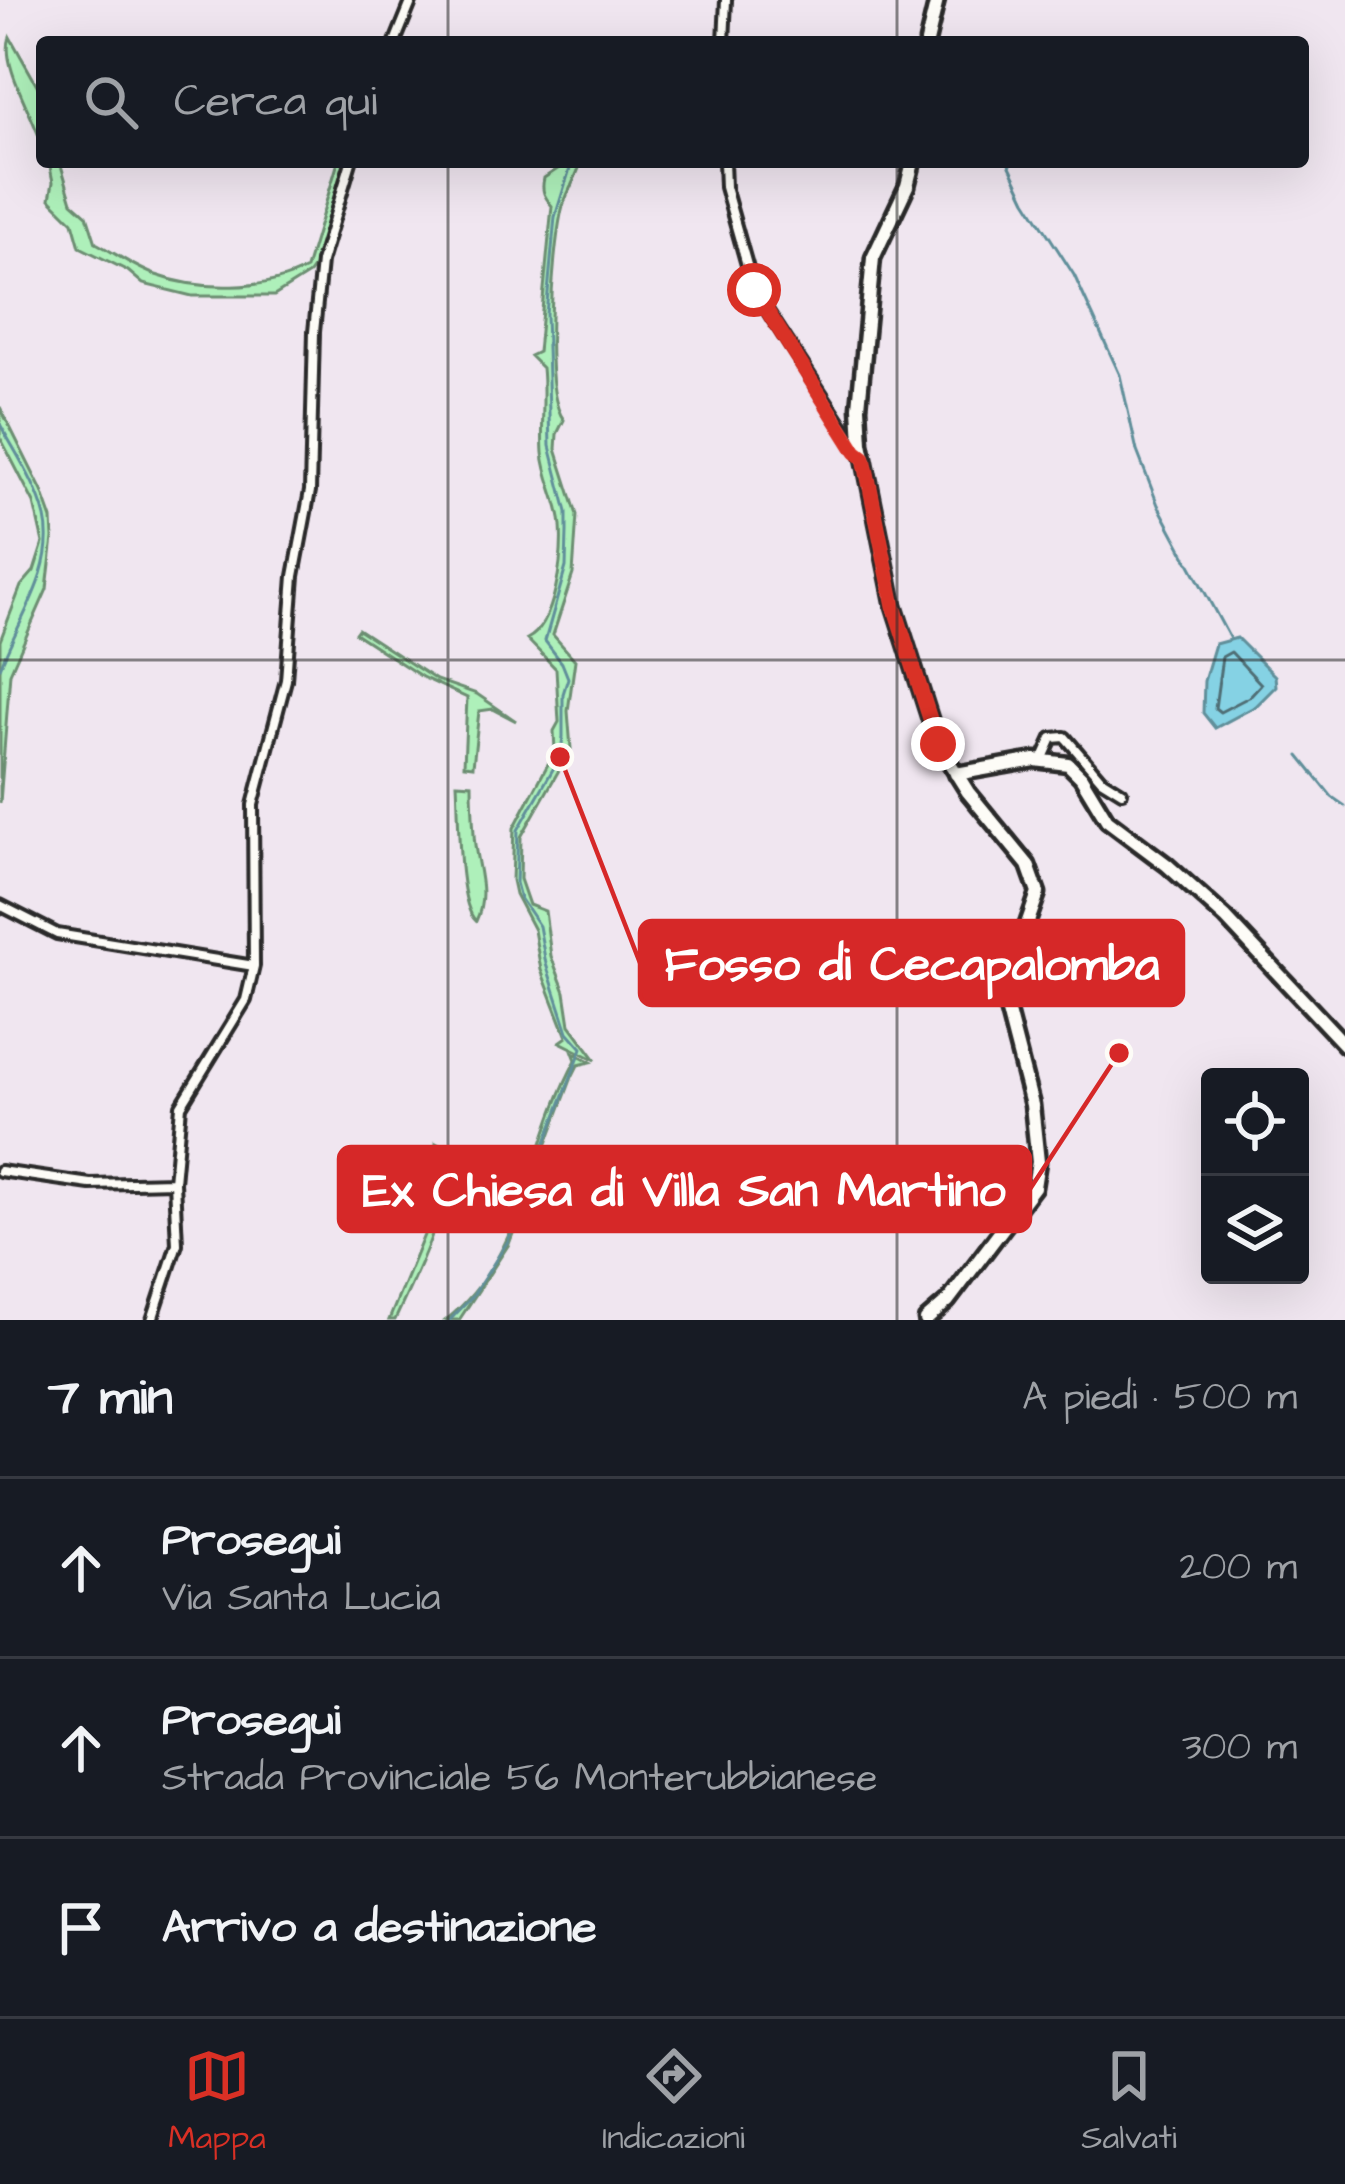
<!DOCTYPE html>
<html lang="it">
<meta charset="utf-8">
<style>
:root{--surface:#171b24;--page:#242831;--text:#f1f3f6;--muted:#9ea1a6;--line:#363941;--accent:#d93025}
body{margin:0;font-family:"Architects Daughter",sans-serif;background:var(--page);color:var(--text)}
.controls{position:absolute;right:36px;bottom:36px;display:grid;overflow:hidden;border-radius:12px;box-shadow:0 12px 48px #0002}
.controls button{width:108px;height:108px;display:grid;place-items:center;padding:0;border:0;border-bottom:3px solid var(--line);background:var(--surface);color:var(--text);font:60px sans-serif}
.stop{position:absolute;width:36px;height:36px;margin:-27px;border:9px solid #d93025;border-radius:50%;background:#fff}
.stop.end{background:#d93025;border-color:#fff;box-shadow:0 3px 12px #0008}
.list{margin:0;padding:0;list-style:none}
h2{display:flex;justify-content:space-between;align-items:center;height:156px;margin:0;padding:0 48px;font-size:51px}
h2 small{font-size:39px;font-weight:400;color:var(--muted)}
.list li{display:grid;grid-template-columns:78px 1fr auto;gap:36px;align-items:center;box-sizing:border-box;height:180px;padding:0 48px;border-top:3px solid var(--line)}
.list b{display:block;font-size:45px;white-space:nowrap}
.list p{margin:0;font-size:39px;white-space:nowrap;color:var(--muted)}
.list em{font-size:39px;font-style:normal;color:var(--muted)}
.icon{flex:none;width:66px;height:66px;fill:none;stroke:currentColor;stroke-width:2;stroke-linecap:round;stroke-linejoin:round}
.map{position:relative;flex:none;width:1345px;height:1320px;overflow:hidden}
.search{position:absolute;background:var(--surface);box-shadow:0 12px 48px #0002;left:36px;right:36px;top:36px;height:132px;display:flex;align-items:center;gap:30px;box-sizing:border-box;padding:0 42px;border-radius:12px;color:var(--muted);font-size:45px}
.sheet{height:696px;background:var(--surface)}
nav{display:flex;justify-content:space-around;align-items:center;box-sizing:border-box;height:168px;border-top:3px solid var(--line);background:var(--surface);font-size:33px;color:var(--muted)}
nav a{display:grid;justify-items:center;gap:6px}
nav .on{color:var(--accent)}
.map>svg:first-child{display:block}
</style>
<div class="map">
<svg width="1345" height="1320" viewBox="0 0 1345 1320">
<rect width="100%" height="100%" fill="#f0e6f0"/>
<filter id="ink" filterUnits="userSpaceOnUse"><feTurbulence type="fractalNoise" baseFrequency=".00833" numOctaves="2"/><feDisplacementMap in="SourceGraphic" scale="24" xChannelSelector="R" yChannelSelector="G"/><feConvolveMatrix kernelMatrix="1 2 1 2 8 2 1 2 1" color-interpolation-filters="sRGB"/></filter>
<g filter="url(#ink)">
<path fill="#aef0ba" stroke="#6c8e72" stroke-width="3" d="M 10,37 L 42,94 L 42,145 C 33,114 0,64 10,37 Z
M 49,162 L 60,162 L 72,202 L 87,215 L 96,243 C 115,253 135,268 156,275 C 200,291 265,291 306,269 L 338,162 L 345,162 L 316,264 L 309,274 L 274,296 L 192,296 L 143,284 L 128,271 L 80,247 L 73,222 L 50,199 L 53,182 Z
M 560,162 L 581,162 C 576,180 564,196 561,214 C 553,253 541,390 564,420 L 557,434 L 556,449 L 577,515 L 573,574 L 553,635 L 575,660 L 568,711 L 571,749 L 521,837 L 520,879 L 529,905 L 545,911 L 551,956 L 565,992 L 570,1025 L 596,1060 L 560,1042 L 567,1037 L 541,970 L 534,930 L 515,894 L 512,880 L 514,828 L 555,751 L 554,731 L 559,722 L 556,669 L 527,639 C 556,625 563,555 561,526 C 559,501 545,478 543,453 C 541,424 545,396 542,368 L 530,356 L 538,352 L 552,206 C 544,196 541,191 544,178 L 559,168 Z
M 0,407 L 42,491 L 52,519 L 53,538 L 47,589 L 10,673 L 0,803 L 0,641 L 21,586 L 34,571 L 43,543 L 34,503 L 0,437 Z
M 358,629 L 436,680 L 477,694 L 516,721 L 493,709 L 479,711 L 473,766 L 464,765 L 467,698 L 422,677 L 355,633 Z
M 457,783 L 472,784 C 472,800 473,818 474,834 C 475,864 490,892 476,921 C 457,904 459,812 457,783 Z
M 573,1052 L 591,1062 L 578,1065 L 572,1077 L 509,1244 L 459,1320 L 446,1320 C 526,1256 530,1144 576,1060 Z
M 436,1143 L 445,1148 C 449,1213 421,1263 395,1320 L 389,1320 L 431,1218 Z"/>
<path fill="#85d2e4" stroke="#618f9a" stroke-width="3" d="M 1237,638 L 1275,676 L 1276,686 L 1256,706 L 1215,728 L 1203,713 L 1204,681 L 1215,644 Z"/>
<g fill="none" stroke-linecap="round" stroke-linejoin="round">
<path stroke="#4f6e75" stroke-width="3" d="M 1231,652 L 1261,684 L 1249,697 L 1220,712 L 1215,708 L 1222,657 Z"/>
<path stroke="#618f9a" stroke-width="3" d="M 1008,162 L 1026,200 L 1074,275 L 1120,375 L 1137,451 L 1158,505 L 1230,639
M 0,424 C 16,454 37,484 45,517 C 57,569 17,622 0,668
M 1299,756 L 1332,797 L 1345,806
M 450,1320 L 472,1297 L 508,1241 L 582,1048 L 568,1032 L 546,964 L 539,926 L 520,898 L 516,883 L 518,830 L 560,757 L 563,737 L 563,694 L 568,678 L 562,663 L 545,641 L 566,567 L 567,532 L 567,512 L 550,446 L 546,314 L 555,217 L 572,162"/>
<g stroke="#2b2b2b" stroke-width="16">
<path id="street" d="M 395,42 L 412,0
M 724,42 L 726,0
M 724,162 L 725,187 L 754,290 L 863,457
M 1042,760 L 1052,738 L 1065,737 L 1101,779 L 1122,792
M 0,905 L 57,934 L 254,966
M 954,991 L 956,968 L 1009,968
M 0,1171 L 90,1184 L 174,1182
M 152,1320 L 177,1244 L 174,1182 L 181,1106 L 246,1000 L 254,966 L 253,805 L 286,680 L 294,576 L 310,491 L 314,332 L 321,262 L 351,162"/>
</g>
<g stroke="#2b2b2b" stroke-width="21">
<path id="secondary" d="M 927,42 L 937,0
M 913,162 L 907,186 L 873,258 L 859,407 L 861,443 L 894,606 L 938,744 L 968,792 L 1028,865 L 1038,893 L 1003,993 L 1032,1105 L 1038,1162 L 1034,1187 L 948,1301 L 926,1320
M 956,774 L 1035,760 L 1068,764 L 1081,777 L 1107,820 L 1167,865 L 1226,918 L 1345,1045"/>
</g>
<use href="#street" stroke="#fdfcf7" stroke-width="8"/>
<use href="#secondary" stroke="#fdfcf7" stroke-width="12"/>
</g>
</g>
<g fill="none" stroke-linecap="round" stroke-linejoin="round" filter="url(#ink)">
<path stroke="#d93025" stroke-width="15" d="M 754,290 L 856,452 L 864,458 L 894,606 L 938,744"/>
</g>
<path fill="none" stroke="#2b2b2b" stroke-width="3" stroke-opacity="0.55" d="M 448,0 L 448,42M 897,0 L 897,42M 448,162 L 448,1320M 897,162 L 897,1320M 0,660 L 1345,660"/>
<path fill="none" stroke="#d62828" stroke-width="4.5" d="M560 757L640 963M1119 1053L1030 1189"/>
<g fill="#d62828" stroke="#fdfcf7" stroke-width="4.5">
<circle cx="560" cy="757" r="12"/>
<circle cx="1119" cy="1053" r="12"/>
</g>
<g fill="#d62828" stroke="#d62828" stroke-width="4.5">
<rect x="640" y="921" width="543" height="84" rx="12"/>
<rect x="339" y="1147" width="691" height="84" rx="12"/>
</g>
<g font-size="48" text-anchor="middle" font-weight="bold" fill="#fff">
<text x="912" y="980">Fosso di Cecapalomba</text>
<text x="684" y="1206">Ex Chiesa di Villa San Martino</text>
</g>
</svg>
<div class="controls">
<button><svg class="icon" aria-label="locate" viewBox="0 0 24 24"><circle cx="12" cy="12" r="6"/><path d="M12 2v4M12 18v4M2 12h4M18 12h4"/></svg></button>
<button><svg class="icon" aria-label="layers" viewBox="0 0 24 24"><path d="M12 4l9 5-9 5-9-5zM3 14l9 5 9-5"/></svg></button>
</div>
<div class="stop" style="left:754px;top:290px"></div>
<div class="stop end" style="left:938px;top:744px"></div>
<div class="search"><svg class="icon" aria-label="search" viewBox="0 0 24 24"><circle cx="10" cy="10" r="6"/><path d="M15 15l6 6"/></svg>Cerca qui</div>
</div>
<section class="sheet">
<h2>7 min<small>A piedi · 500 m</small></h2>
<ul class="list">
<li><svg class="icon" aria-label="ahead" viewBox="0 0 24 24"><path d="M12 20V5M6 11l6-6 6 6"/></svg><div><b>Prosegui</b><p>Via Santa Lucia</p></div><em>200 m</em></li>
<li><svg class="icon" aria-label="ahead" viewBox="0 0 24 24"><path d="M12 20V5M6 11l6-6 6 6"/></svg><div><b>Prosegui</b><p>Strada Provinciale 56 Monterubbianese</p></div><em>300 m</em></li>
<li><svg class="icon" aria-label="arrive" viewBox="0 0 24 24"><path d="M6 21V4h12l-3 4 3 4H6"/></svg><div><b>Arrivo a destinazione</b></div></li>
</ul>
</section>
<nav>
<a class="on"><svg class="icon" aria-label="map" viewBox="0 0 24 24"><path d="M3 6l6-2 6 2 6-2v14l-6 2-6-2-6 2zM9 4v14M15 6v14"/></svg>Mappa</a>
<a><svg class="icon" aria-label="directions" viewBox="0 0 24 24"><path d="M12 3l9 9-9 9-9-9zM9 14v-3h6M13 9l2 2-2 2"/></svg>Indicazioni</a>
<a><svg class="icon" aria-label="saved" viewBox="0 0 24 24"><path d="M7 4h10v16l-5-4-5 4z"/></svg>Salvati</a>
</nav>
